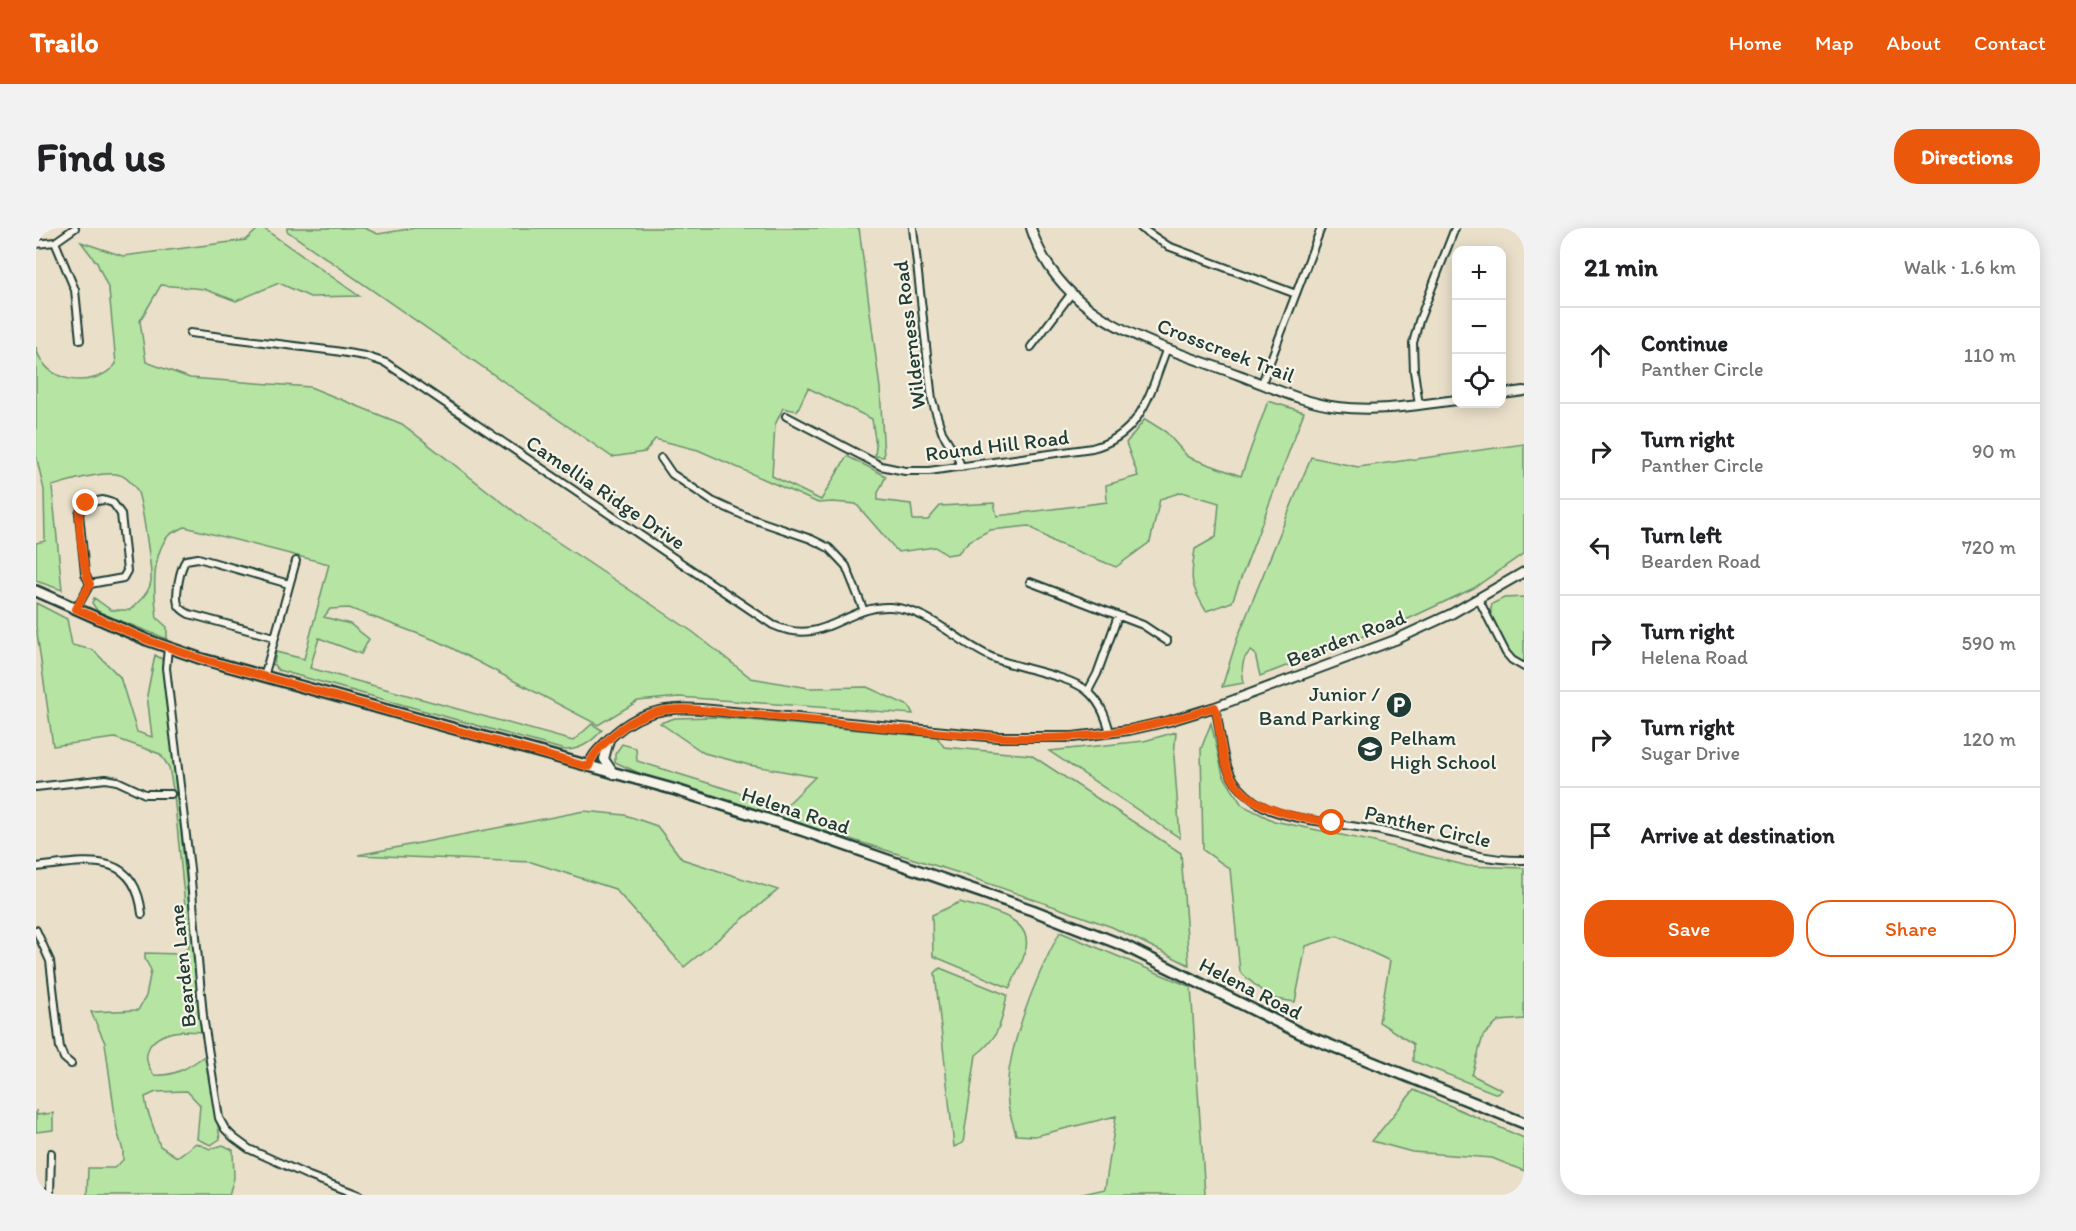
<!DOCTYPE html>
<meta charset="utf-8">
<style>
:root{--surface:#fff;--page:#f2f2f2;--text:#202124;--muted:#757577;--line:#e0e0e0;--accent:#ea580c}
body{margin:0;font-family:Itim,sans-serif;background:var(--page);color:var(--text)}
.controls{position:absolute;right:18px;top:18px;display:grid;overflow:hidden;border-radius:12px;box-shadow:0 3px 15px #0003}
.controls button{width:54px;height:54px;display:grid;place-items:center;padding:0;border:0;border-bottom:2px solid var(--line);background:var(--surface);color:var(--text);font:30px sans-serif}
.stop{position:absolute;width:18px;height:18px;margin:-14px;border:4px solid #ea580c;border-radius:50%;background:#fff}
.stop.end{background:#ea580c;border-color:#fff;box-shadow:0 2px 6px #0008}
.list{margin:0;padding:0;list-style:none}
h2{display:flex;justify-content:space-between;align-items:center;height:78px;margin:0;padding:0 24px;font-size:26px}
h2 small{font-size:20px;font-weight:400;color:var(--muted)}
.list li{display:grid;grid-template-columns:39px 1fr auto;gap:18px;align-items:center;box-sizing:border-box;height:96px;padding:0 24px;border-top:2px solid var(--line)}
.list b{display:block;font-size:22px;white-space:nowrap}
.list p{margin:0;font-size:20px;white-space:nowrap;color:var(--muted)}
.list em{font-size:20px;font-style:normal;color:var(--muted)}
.actions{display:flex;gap:12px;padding:18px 24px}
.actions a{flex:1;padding:14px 0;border:2px solid var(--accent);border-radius:24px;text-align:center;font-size:21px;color:var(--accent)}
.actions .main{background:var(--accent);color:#fff}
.icon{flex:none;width:33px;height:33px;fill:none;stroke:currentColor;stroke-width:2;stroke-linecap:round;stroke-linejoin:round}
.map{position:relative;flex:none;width:1488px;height:967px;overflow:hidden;border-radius:24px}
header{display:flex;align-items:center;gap:36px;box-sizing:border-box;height:84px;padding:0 30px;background:var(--accent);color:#fff}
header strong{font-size:28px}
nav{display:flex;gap:33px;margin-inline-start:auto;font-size:21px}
.intro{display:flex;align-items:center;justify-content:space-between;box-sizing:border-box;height:144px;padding:0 36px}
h1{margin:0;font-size:42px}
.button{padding:15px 27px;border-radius:24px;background:var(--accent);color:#fff;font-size:21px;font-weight:700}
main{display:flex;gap:36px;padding:0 36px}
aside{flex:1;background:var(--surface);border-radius:24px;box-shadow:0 3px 15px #0003}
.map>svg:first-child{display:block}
</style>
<header>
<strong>Trailo</strong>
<nav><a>Home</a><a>Map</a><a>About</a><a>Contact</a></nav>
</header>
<div class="intro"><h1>Find us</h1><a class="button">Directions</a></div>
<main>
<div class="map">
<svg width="1488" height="967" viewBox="0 0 1488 967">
<rect width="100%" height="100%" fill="#eae0ca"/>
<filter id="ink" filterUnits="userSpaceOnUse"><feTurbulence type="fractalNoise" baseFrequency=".0167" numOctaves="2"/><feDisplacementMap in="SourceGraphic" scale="12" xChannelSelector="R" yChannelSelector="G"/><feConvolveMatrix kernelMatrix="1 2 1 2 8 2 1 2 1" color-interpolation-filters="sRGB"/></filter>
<g filter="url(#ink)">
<path fill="#b6e4a3" stroke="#6a906c" stroke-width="1.5" d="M 223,0 L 227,0 L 323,68 L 274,69 L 243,55 L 200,73 L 168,61 L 125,57 L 104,93 L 110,134 L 154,150 L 274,159 L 366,196 L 493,295 L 657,404 L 715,450 L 773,460 L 831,459 L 873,478 L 877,486 L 643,469 L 602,473 L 562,497 L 404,414 L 313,380 L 294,381 L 288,389 L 314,396 L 333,411 L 325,426 L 283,410 L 274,440 L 537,513 L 556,496 L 566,502 C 556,514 545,522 529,522 L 242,442 L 238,437 L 240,424 L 268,431 L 293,336 L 149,299 C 143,302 136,304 132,308 C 115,329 118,365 121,390 L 131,399 L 131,411 L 62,384 L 56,375 L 58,370 L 75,382 L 94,382 C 102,374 113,366 115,353 C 116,341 106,273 101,262 C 98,257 89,248 84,247 C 69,242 31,254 16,258 L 26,362 L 0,353 L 0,315 L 9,313 L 8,262 L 0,227 L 0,119 C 7,155 57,163 80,136 L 73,62 L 61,35 L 45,14 L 87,28 L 210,12 Z
M 251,0 L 328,0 L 342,6 L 379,0 L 823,0 L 844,160 L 848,229 L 839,228 L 840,218 L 836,191 L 772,160 L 761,183 L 747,180 L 739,197 L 736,248 L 785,272 L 811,228 L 850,248 L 842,265 L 842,272 L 875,276 L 877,292 L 892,292 L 904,278 L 958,275 L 961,288 L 1071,274 L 1070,257 L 1102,248 L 1090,215 L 1109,191 L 1130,204 L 1152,229 L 1205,248 L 1232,173 L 1268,184 L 1196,374 L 1170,383 C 1154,357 1154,351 1159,321 L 1180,309 L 1183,275 L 1146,264 L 1124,271 L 1114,314 L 1080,339 L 1018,314 L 993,298 L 954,302 L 933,313 L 922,325 L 911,327 L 899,319 L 862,324 L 820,276 L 797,274 L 782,275 L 662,222 L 619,211 L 609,224 L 576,229 L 251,3 Z
M 1488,216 L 1488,325 L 1438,360 L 1372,391 L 1224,448 L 1219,426 L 1215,423 C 1204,431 1206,443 1208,455 L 1186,459 L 1201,411 L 1275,229 L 1322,239 Z
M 1488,369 L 1488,434 C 1484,432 1479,430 1475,427 C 1463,416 1451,392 1456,376 L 1468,370 Z
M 0,375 L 31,391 L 36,417 L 57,422 L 84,449 L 101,504 L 116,509 L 111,467 L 119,427 L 126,431 L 167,804 C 158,804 147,802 138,804 C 114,809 102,826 118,847 C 139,849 155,838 171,826 L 184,911 L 175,917 L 161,911 L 164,877 L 151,863 L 120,864 L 109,869 L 111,881 L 124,918 L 141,929 L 160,915 L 174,921 L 187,917 L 197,922 L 198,950 L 193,967 L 51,967 L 52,940 L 78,940 L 87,932 L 87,923 L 81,902 L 69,815 L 55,784 L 102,782 L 110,768 L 115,742 L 109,731 L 109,725 L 145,726 L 153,719 L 138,567 L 133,539 L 124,526 L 79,510 L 17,518 L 0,398 Z
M 678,489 L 901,509 L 908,519 L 995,527 L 1145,625 L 1153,737 L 1076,699 L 920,644 L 605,546 L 579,534 L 579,526 L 586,516 L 600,520 L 601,533 L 749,579 L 779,549 L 713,537 L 668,525 L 624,495 L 639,490 Z
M 1175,495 L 1187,547 L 1206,577 L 1238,593 L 1334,613 L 1432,638 L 1488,640 L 1488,791 L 1463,793 L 1447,808 L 1436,847 L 1466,862 L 1461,866 L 1377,833 L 1377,816 L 1343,794 L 1354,733 L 1301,708 L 1270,718 L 1259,774 L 1234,770 L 1204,744 L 1194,641 L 1167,622 L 1165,521 Z
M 1140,504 L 1138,528 L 1144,610 L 1013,523 L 1108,513 Z
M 548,583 L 589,587 L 621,598 L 646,631 L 742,662 L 648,739 L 579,661 L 495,634 L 322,627 Z
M 924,674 C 946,681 996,687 990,720 C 988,733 979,747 974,760 L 897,728 L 896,687 Z
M 1024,704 L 1155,759 L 1169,967 L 1043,967 L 1069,961 L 1080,888 L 999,908 L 980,907 C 978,897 973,886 972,876 C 966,829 1001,746 1024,704 Z
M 904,740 L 971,767 C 966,794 963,810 940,827 L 927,915 L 918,919 L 899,745 Z
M 1378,862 L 1488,910 L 1488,943 L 1456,930 L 1376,924 L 1336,913 Z
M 0,882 L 1,887 L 17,885 L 17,902 L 0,904 Z"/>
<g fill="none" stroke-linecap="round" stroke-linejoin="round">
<g stroke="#1f3d34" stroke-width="10">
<path id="minor" d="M 877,0 L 896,172 L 906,204 L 922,230 L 925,239
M 1105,0 L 1132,18 L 1260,66
M 19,14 L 39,62 L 44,112
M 0,16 L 19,14 L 39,0
M 154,105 L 299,123 L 329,128 L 350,135 L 737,397 C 788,420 809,377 854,379 C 894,381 924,417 960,431 C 983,440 1033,448 1050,462 C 1064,473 1070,488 1074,505
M 995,119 L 1035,66
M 1226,155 L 1285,0
M 1383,177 L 1378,143 L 1377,115 L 1383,93 L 1419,0
M 750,188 L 845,238 L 869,243 L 893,243 L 1056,220 C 1107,207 1114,163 1131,120
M 625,230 L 636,246 L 676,273 L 711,289 L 775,311 L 793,320 L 810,338 L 828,383
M 67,272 L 77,275 L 85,286 L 91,343 L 87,350 L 54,356 L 49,346 L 43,285 L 50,275 Z
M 994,354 L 1107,397 L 1131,413
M 1443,372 L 1470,425 L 1476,432 L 1488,439
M 40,381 L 54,356
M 238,409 L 153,386 C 149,384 144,381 142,376 C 139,367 144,340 150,332 L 162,330 L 253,356
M 132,420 L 130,440 L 154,641 L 167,788 L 183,890 L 189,901 L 198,910 L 213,921 L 273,948 L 323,967
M 228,449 L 260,333
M 1052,463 L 1061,446 L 1082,388
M 1179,479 C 1187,508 1183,537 1204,560 C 1212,569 1223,577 1234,582 C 1266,594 1311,596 1345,603 C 1393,613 1439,633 1488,632
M 0,559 L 70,551 L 81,553 L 109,566 L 135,566
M 0,639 C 48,634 99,620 106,686
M 0,702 L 14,733 L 24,820 L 28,830 L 35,836
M 14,967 L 15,925"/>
</g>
<g stroke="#1f3d34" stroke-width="12">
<path id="tertiary" d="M 995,0 C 1024,93 1122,117 1203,147 C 1235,159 1268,175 1302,179 C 1342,184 1381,177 1420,172
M 1466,166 L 1488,163
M 573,512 L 568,531 L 578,546
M 553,539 C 555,529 561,523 568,516 C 596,486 624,478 665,481 L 961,509 L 1037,509 L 1093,502 L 1133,493 L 1179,479 L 1359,412 L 1415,386 L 1488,344"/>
</g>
<g stroke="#1f3d34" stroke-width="14">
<path id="secondary" d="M 0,363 L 111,412 L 166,431 L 640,562 L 765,602 L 996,682 L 1089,718 L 1266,806 L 1488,895"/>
</g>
<use href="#minor" stroke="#f7f3e8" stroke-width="6"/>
<use href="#tertiary" stroke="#f7f3e8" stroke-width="8"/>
<use href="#secondary" stroke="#f7f3e8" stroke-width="9"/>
</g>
</g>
<g fill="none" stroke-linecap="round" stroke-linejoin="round" filter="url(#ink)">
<path stroke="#ea580c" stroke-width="8" d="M 50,275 C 47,278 46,278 44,283 C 41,292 48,347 54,356 L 40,381 L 111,412 L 166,431 L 553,539 C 555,529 561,523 568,516 C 596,486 624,478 665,482 C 731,488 798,494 864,501 C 928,507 991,514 1055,507 C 1097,503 1138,492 1179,479 C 1184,497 1183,516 1189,534 C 1203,582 1255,587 1296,595"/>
</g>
<defs>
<g id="parking-disc" transform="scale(1.35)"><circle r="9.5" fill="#1f3d34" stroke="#f7f3e8"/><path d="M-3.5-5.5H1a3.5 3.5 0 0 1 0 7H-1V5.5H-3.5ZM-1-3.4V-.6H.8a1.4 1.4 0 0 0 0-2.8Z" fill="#fff"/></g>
<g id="school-disc" transform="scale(1.35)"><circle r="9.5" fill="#1f3d34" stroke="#f7f3e8"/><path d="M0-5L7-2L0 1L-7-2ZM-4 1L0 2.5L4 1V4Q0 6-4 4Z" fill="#fff"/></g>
</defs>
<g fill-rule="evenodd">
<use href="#parking-disc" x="1363" y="477"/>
<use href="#school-disc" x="1334" y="521"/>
</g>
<g text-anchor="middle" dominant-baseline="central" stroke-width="4.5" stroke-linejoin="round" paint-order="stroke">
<g font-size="21" fill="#1f3d34" stroke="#f7f3e8">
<text transform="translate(873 107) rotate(-97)">Wilderness Road</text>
<text transform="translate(1190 122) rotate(21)">Crosscreek Trail</text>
<text transform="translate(961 217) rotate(-7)">Round Hill Road</text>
<text transform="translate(570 264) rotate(34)">Camellia Ridge Drive</text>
<text transform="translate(1310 410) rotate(-21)">Bearden Road</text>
<text transform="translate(760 582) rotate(18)">Helena Road</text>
<text transform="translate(1392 598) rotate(13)">Panther Circle</text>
<text transform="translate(146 738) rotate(-96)">Bearden Lane</text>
<text transform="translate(1215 760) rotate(27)">Helena Road</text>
</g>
<g font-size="21" fill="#1f3d34" stroke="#f7f3e8" text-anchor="end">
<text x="1344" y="465">Junior /<tspan x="1344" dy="24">Band Parking</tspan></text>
<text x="1354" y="509" text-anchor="start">Pelham<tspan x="1354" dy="24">High School</tspan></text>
</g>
</g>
</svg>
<div class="controls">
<button>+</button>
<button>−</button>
<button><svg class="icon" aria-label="locate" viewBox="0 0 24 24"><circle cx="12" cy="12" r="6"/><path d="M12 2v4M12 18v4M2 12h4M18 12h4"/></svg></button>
</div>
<div class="stop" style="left:1296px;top:595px"></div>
<div class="stop end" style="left:50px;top:275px"></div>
</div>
<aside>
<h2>21 min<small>Walk · 1.6 km</small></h2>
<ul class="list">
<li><svg class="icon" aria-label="ahead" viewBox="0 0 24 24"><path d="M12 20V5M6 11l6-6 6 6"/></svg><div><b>Continue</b><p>Panther Circle</p></div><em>110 m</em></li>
<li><svg class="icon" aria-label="right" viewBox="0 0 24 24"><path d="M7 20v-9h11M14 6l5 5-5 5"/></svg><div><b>Turn right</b><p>Panther Circle</p></div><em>90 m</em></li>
<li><svg class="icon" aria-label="left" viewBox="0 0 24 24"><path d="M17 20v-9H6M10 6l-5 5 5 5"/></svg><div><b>Turn left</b><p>Bearden Road</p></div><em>720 m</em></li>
<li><svg class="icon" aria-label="right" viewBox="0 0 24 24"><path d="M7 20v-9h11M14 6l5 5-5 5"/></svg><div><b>Turn right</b><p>Helena Road</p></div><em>590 m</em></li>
<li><svg class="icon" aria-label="right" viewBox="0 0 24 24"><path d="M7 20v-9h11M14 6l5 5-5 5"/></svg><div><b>Turn right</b><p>Sugar Drive</p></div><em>120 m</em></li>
<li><svg class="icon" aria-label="arrive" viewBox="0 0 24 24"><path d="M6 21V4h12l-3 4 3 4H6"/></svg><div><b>Arrive at destination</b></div></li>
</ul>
<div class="actions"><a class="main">Save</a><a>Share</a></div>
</aside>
</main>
